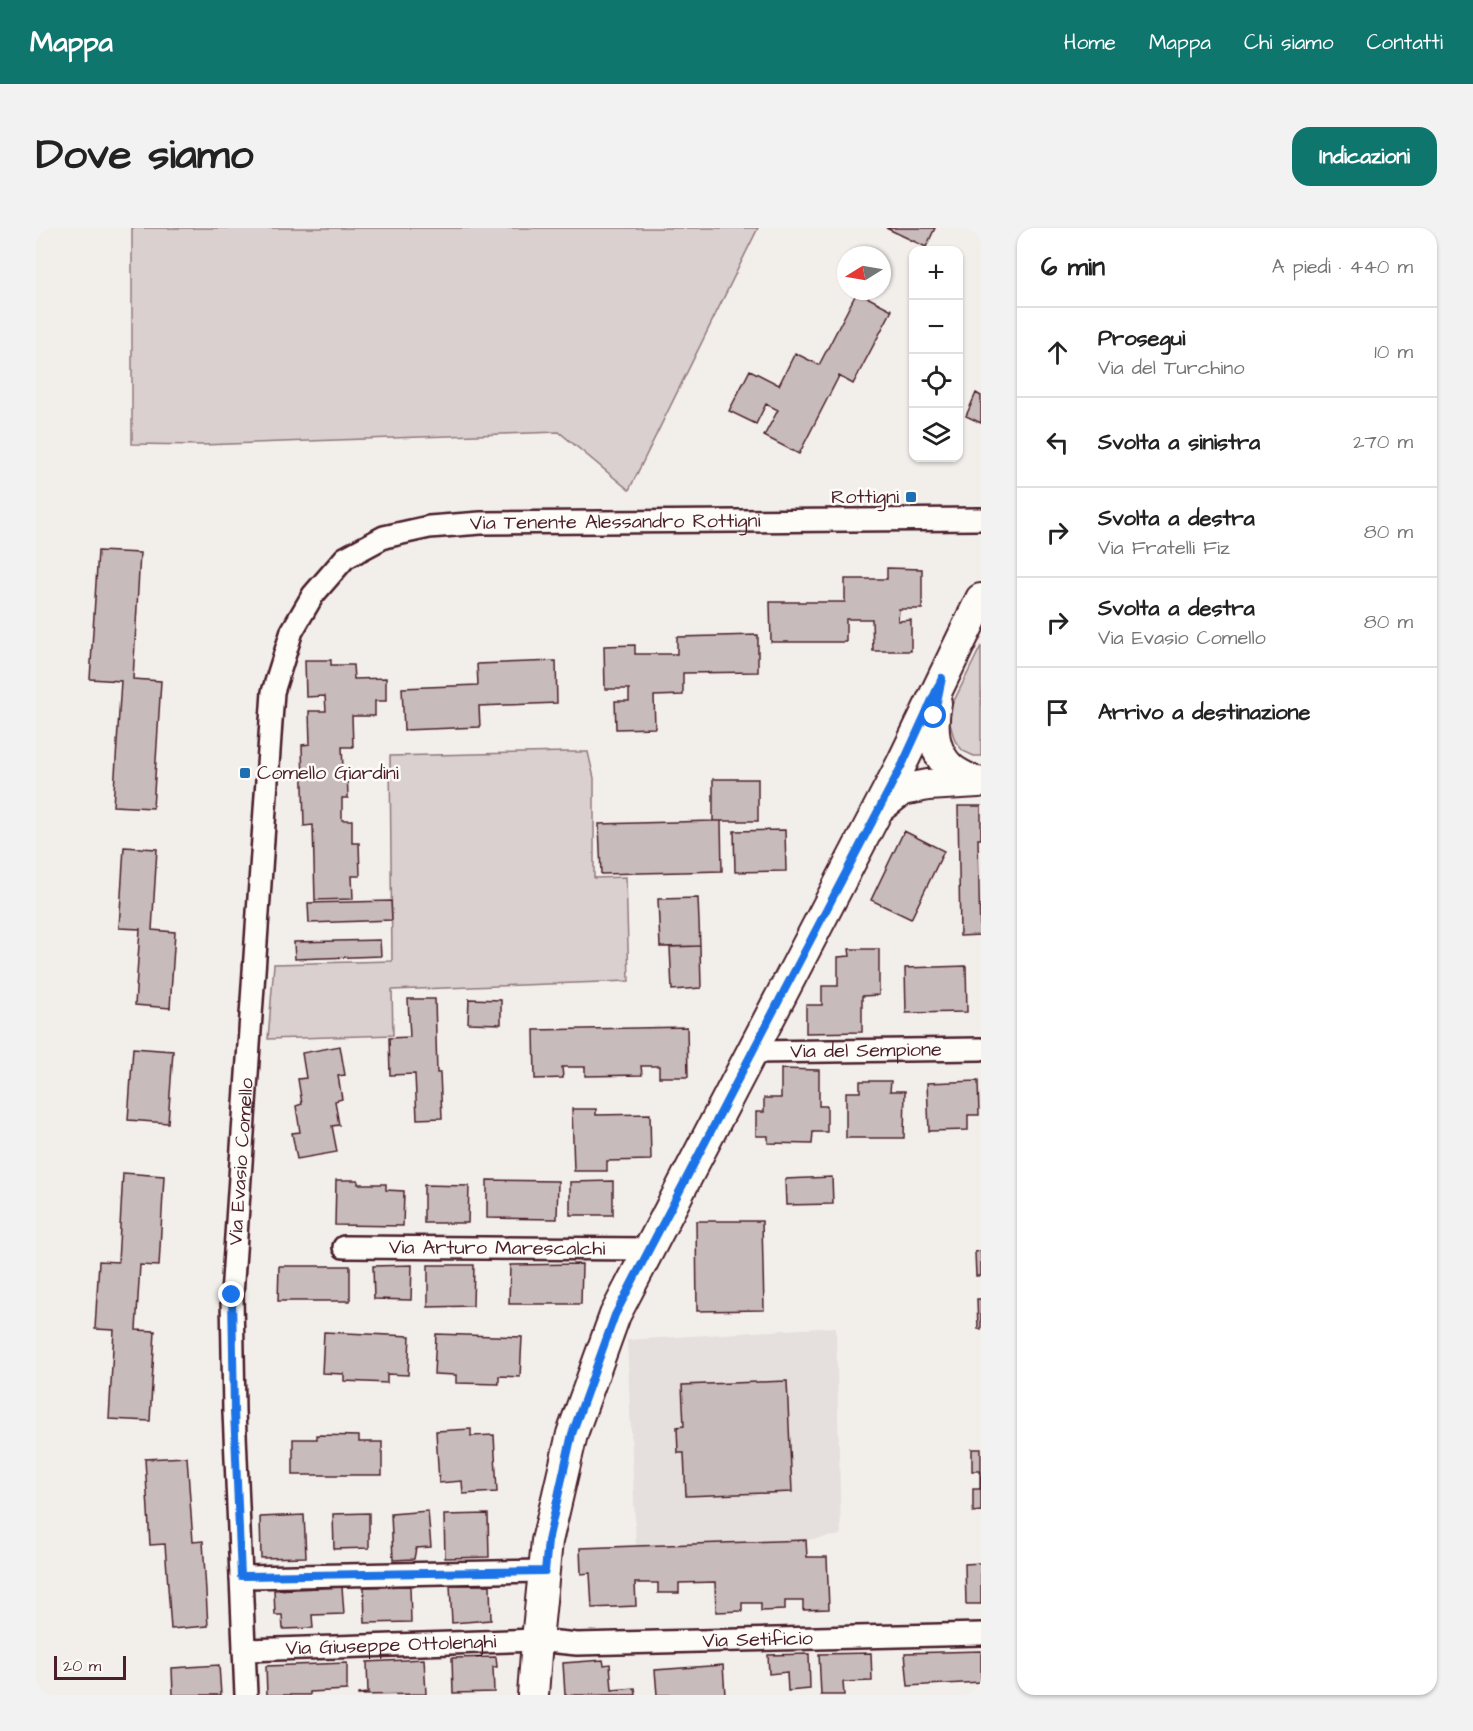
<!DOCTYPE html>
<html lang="it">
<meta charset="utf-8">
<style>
:root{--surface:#fff;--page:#f2f2f2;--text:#222;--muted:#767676;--line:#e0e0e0;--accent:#0f766e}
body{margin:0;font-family:"Architects Daughter",sans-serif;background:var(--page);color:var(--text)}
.controls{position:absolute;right:18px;top:18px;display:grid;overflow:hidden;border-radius:12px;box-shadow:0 2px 4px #0004}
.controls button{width:54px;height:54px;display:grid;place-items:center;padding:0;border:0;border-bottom:2px solid var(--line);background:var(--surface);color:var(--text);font:30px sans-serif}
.compass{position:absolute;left:801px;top:18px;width:54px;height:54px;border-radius:50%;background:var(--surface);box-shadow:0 2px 4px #0004;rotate:259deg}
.scale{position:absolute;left:18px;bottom:15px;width:72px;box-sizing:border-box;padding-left:6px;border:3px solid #4a1f2b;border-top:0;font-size:16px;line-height:21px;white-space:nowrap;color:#4a1f2b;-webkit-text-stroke:4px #fdfcf7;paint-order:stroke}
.stop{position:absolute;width:18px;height:18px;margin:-14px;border:4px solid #1a73e8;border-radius:50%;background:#fff}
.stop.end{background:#1a73e8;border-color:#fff;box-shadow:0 2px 6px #0008}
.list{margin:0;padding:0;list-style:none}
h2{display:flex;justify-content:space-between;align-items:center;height:78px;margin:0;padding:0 24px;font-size:26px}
h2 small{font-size:20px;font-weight:400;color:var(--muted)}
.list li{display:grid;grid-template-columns:39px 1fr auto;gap:18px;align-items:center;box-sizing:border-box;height:90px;padding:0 24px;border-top:2px solid var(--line)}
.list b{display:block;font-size:22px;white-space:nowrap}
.list p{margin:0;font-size:20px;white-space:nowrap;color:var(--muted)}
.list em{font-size:20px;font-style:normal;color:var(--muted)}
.icon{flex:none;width:33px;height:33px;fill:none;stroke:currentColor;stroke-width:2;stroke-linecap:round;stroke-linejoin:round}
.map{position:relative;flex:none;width:945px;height:1467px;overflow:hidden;border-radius:18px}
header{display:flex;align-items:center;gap:36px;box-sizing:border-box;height:84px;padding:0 30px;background:var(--accent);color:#fff}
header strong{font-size:28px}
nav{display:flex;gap:33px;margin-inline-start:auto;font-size:21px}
.intro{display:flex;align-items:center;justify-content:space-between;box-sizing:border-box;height:144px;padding:0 36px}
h1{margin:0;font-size:42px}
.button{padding:15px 27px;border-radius:18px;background:var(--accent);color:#fff;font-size:21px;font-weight:700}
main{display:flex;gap:36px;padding:0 36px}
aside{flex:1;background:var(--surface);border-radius:18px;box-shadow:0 2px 4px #0004}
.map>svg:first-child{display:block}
</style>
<header>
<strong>Mappa</strong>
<nav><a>Home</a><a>Mappa</a><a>Chi siamo</a><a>Contatti</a></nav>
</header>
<div class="intro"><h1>Dove siamo</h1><a class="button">Indicazioni</a></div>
<main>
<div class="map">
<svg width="945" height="1467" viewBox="0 0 945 1467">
<rect width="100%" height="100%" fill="#f2efeb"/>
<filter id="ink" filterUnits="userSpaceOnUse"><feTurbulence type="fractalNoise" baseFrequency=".0167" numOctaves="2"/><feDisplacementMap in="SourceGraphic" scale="12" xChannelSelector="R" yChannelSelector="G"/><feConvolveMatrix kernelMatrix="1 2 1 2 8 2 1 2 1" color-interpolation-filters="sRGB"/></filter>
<g filter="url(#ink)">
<path fill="#e5dfdd" d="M 800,1099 L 805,1307 L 770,1312 L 600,1318 L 591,1112 Z"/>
<path fill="#d9d0cf" stroke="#92787d" stroke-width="1.5" d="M 96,0 L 722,0 L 593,262 L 523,204 L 166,217 L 96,216 Z
M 945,418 L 945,528 L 938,528 L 927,523 L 919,513 L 914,496 L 915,479 Z
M 530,524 L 552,524 L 558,550 L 558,650 L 590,649 L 593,753 L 356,762 L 357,807 L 232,811 L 238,736 L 356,733 L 354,528 Z"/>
<path fill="#c8bbbb" stroke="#4a1f2b" stroke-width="1.5" d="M 850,0 L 899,0 L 890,19 Z
M 821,64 L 856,82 L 817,156 L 803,148 L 763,226 L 728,208 L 742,182 L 730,176 L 720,196 L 693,183 L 714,142 L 743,157 L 759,125 L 783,137 Z
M 940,165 L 945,168 L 945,195 L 930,188 Z
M 62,323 L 104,325 L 97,451 L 125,453 L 117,580 L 77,578 L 85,453 L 54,451 Z
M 851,340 L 886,341 L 886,381 L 863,381 L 862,393 L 875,392 L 875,423 L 837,423 L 836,391 L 810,391 L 810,414 L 735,414 L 734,374 L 809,374 L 809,351 L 851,351 Z
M 722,407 L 722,444 L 647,445 L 647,467 L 618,468 L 619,500 L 580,501 L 579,473 L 593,473 L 593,461 L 569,461 L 568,418 L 599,417 L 599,426 L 641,426 L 641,409 Z
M 269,432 L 295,432 L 295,437 L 317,437 L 318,451 L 350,450 L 350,473 L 339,473 L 339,488 L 316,488 L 317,519 L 306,519 L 307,540 L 311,540 L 312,570 L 306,570 L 306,592 L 316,592 L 316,615 L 323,615 L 324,648 L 316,648 L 317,671 L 279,672 L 277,597 L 268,598 L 266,517 L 274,516 L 273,483 L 290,483 L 289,468 L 270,469 Z
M 520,433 L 521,475 L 443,478 L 444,499 L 368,502 L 366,460 L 442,457 L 441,436 Z
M 677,551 L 722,551 L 722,593 L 677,593 Z
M 922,578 L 945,578 L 945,611 L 942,611 L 944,707 L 924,708 Z
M 677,593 L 685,593 L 686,643 L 565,646 L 563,596 Z
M 749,602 L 750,643 L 699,644 L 698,603 Z
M 868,603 L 908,623 L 875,691 L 835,672 Z
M 88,619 L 121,621 L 116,702 L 139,704 L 134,780 L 99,777 L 104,701 L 83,700 Z
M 662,670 L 664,718 L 624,719 L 622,671 Z
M 355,673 L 356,692 L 273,695 L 272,675 Z
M 344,712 L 345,728 L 259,731 L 258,714 Z
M 664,718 L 665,760 L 636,762 L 634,719 Z
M 813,721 L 843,721 L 843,767 L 826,768 L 826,804 L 770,805 L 770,777 L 786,777 L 786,758 L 802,758 L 802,729 L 814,728 Z
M 930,738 L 931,784 L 870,785 L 869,740 Z
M 372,771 L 399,771 L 401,845 L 404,845 L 406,890 L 381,891 L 379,846 L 354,847 L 353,810 L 374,809 Z
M 433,771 L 465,772 L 465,796 L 432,795 Z
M 651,799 L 652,849 L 623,849 L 623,838 L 605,838 L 606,847 L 549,848 L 549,839 L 526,839 L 527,850 L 499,851 L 498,802 Z
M 304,818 L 309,847 L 302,848 L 306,871 L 299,873 L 303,897 L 296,898 L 301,924 L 261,931 L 256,905 L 264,904 L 260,878 L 266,876 L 262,851 L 270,850 L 266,825 Z
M 97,820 L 137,823 L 132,895 L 92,892 Z
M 745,841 L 783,842 L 783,878 L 791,878 L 791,904 L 777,904 L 776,916 L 732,915 L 732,908 L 720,908 L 720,884 L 728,884 L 728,870 L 745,870 Z
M 824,853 L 855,853 L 854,863 L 869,863 L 868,910 L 810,910 L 810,864 L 824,864 Z
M 942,853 L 943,887 L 932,887 L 932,902 L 893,903 L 891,855 Z
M 536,881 L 560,881 L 560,887 L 614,886 L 615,932 L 571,933 L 571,943 L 538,943 Z
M 87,945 L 128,948 L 123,1038 L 104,1037 L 100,1102 L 119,1103 L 114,1193 L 73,1191 L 78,1102 L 59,1101 L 63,1033 L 82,1034 Z
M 796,949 L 797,976 L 750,977 L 749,951 Z
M 300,952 L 322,952 L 322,956 L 350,956 L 350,962 L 368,963 L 367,998 L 299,997 Z
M 451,952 L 522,953 L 521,991 L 451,990 Z
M 577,953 L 577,987 L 534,987 L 534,954 Z
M 388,957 L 433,958 L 432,995 L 388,995 Z
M 660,993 L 726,993 L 728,1082 L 661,1083 Z
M 945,1023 L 945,1048 L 940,1048 L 939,1024 Z
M 546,1036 L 545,1076 L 473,1076 L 474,1037 Z
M 376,1037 L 375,1072 L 338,1071 L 337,1038 Z
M 392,1037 L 438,1037 L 437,1078 L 392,1079 Z
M 243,1038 L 314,1038 L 314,1073 L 242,1073 Z
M 941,1071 L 945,1071 L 945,1101 L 942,1101 Z
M 288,1104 L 374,1108 L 372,1147 L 351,1146 L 351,1155 L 308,1153 L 308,1146 L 286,1145 Z
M 400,1106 L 486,1109 L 484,1149 L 463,1148 L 463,1156 L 420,1155 L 420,1147 L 398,1146 Z
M 751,1153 L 756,1264 L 650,1268 L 648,1225 L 642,1225 L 641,1199 L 648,1198 L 646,1157 Z
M 435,1201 L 435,1208 L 458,1207 L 461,1264 L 427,1266 L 426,1253 L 403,1255 L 400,1203 Z
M 281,1207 L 323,1208 L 323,1214 L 346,1214 L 346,1247 L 257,1247 L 257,1211 L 281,1211 Z
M 936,1221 L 945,1221 L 945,1283 L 937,1284 L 937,1261 L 944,1261 L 944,1243 L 936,1243 Z
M 151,1229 L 157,1314 L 167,1313 L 172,1398 L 135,1401 L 129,1316 L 114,1317 L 109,1231 Z
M 392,1283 L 395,1319 L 380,1320 L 378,1331 L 357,1332 L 355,1286 Z
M 333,1285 L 333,1320 L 298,1321 L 297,1286 Z
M 452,1286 L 453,1329 L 409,1330 L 408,1287 Z
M 268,1287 L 270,1329 L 225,1330 L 224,1289 Z
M 770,1312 L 771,1329 L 791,1329 L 793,1381 L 767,1382 L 767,1373 L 749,1373 L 749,1382 L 725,1383 L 725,1375 L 706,1375 L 706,1383 L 680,1384 L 679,1354 L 643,1355 L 643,1365 L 622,1365 L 622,1355 L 599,1355 L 600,1378 L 556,1380 L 554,1345 L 545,1346 L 544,1320 Z
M 945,1335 L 945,1376 L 930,1376 L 929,1336 Z
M 414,1357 L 454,1357 L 455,1392 L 416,1395 Z
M 374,1358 L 375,1394 L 329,1395 L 328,1359 Z
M 306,1359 L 308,1386 L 276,1387 L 277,1400 L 247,1401 L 246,1387 L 239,1387 L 238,1362 Z
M 945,1423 L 945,1454 L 872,1458 L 869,1425 Z
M 835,1425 L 836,1453 L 807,1454 L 808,1467 L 785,1467 L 783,1426 Z
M 773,1426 L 774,1461 L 752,1463 L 751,1444 L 733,1446 L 732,1427 Z
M 460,1429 L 461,1439 L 457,1439 L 458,1464 L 417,1465 L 416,1430 Z
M 388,1431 L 390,1466 L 322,1467 L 322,1466 L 332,1465 L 331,1434 Z
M 567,1432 L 568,1437 L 574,1436 L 576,1462 L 599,1460 L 600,1467 L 529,1467 L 527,1435 Z
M 311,1435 L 311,1462 L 274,1464 L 274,1467 L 231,1467 L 230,1438 Z
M 183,1437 L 185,1467 L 137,1467 L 136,1440 Z
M 687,1437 L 689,1467 L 621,1467 L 619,1442 Z"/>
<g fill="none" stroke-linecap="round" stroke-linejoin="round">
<g stroke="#4a1f2b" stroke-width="26">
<g id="street">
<path id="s1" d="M 716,824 L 945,821"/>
<path id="s2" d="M 308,1019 L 614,1021"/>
<path d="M 205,1349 L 509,1343"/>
<path id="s3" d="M 208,1422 L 501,1412 L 541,1416 L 945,1406"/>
<path id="s4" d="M 210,1467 L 198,1183 L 196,1067 L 237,464 L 256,403 L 277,367 L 309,330 L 348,309 L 393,299 L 445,295 L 945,291"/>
</g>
</g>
<g stroke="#4a1f2b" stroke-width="34">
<path id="secondary" d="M 900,475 C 895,500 896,526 918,543 C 924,547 932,551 939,554
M 843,580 L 866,562 L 892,557 L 942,554
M 497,1467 L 501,1412 L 511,1313 L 516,1292 L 536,1206 L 579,1087 L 866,535 L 945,371"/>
</g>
<use href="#street" stroke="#fdfcf7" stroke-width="21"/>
<use href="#secondary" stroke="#fdfcf7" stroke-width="30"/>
</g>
</g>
<g fill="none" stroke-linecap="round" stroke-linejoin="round" filter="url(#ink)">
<path stroke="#1a73e8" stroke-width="8" d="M 196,1067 L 198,1183 L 205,1348 L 509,1343 L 512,1313 L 536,1206 L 579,1087 L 867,535 L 906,450 L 898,488"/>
</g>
<g fill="#1f6fb2" stroke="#fdfcf7" stroke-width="2">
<rect x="869" y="263" width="12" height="12" rx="3"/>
<rect x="203" y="539" width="12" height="12" rx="3"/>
</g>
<g text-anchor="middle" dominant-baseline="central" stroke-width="5" stroke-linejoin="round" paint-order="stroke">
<g font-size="20" fill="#4a1f2b" stroke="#fdfcf7" text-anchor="end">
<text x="863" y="269">Rottigni</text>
<text x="221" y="545" text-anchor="start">Comello Giardini</text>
</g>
<g font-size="20" fill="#4a1f2b" stroke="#fdfcf7">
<text stroke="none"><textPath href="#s4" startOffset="1436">Via Tenente Alessandro Rottigni</textPath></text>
<text stroke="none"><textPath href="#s1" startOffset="114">Via del Sempione</textPath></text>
<text stroke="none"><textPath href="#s4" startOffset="534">Via Evasio Comello</textPath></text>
<text stroke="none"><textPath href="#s2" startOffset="153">Via Arturo Marescalchi</textPath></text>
<text stroke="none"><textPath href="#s3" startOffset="514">Via Setificio</textPath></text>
<text stroke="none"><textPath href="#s3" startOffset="147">Via Giuseppe Ottolenghi</textPath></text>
</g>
</g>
</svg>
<div class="controls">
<button>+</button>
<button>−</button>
<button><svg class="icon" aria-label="locate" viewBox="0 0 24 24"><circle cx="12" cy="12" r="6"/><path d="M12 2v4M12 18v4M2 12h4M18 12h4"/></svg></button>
<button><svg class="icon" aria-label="layers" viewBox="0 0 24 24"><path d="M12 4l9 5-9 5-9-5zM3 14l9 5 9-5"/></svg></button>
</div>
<svg class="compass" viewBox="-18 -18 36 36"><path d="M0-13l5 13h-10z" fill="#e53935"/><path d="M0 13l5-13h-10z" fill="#767676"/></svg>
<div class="scale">20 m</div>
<div class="stop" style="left:898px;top:488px"></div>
<div class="stop end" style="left:196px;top:1067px"></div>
</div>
<aside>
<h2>6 min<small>A piedi · 440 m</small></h2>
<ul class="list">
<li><svg class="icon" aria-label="ahead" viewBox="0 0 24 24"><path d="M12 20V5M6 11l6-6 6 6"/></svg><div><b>Prosegui</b><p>Via del Turchino</p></div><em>10 m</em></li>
<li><svg class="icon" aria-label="left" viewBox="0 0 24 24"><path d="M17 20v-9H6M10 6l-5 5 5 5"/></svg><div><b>Svolta a sinistra</b></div><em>270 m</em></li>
<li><svg class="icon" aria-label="right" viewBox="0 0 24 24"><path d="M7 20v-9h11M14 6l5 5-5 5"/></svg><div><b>Svolta a destra</b><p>Via Fratelli Fiz</p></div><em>80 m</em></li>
<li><svg class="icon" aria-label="right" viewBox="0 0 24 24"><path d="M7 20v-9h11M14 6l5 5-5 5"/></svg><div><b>Svolta a destra</b><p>Via Evasio Comello</p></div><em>80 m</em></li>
<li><svg class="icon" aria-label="arrive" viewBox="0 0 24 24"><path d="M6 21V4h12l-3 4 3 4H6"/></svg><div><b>Arrivo a destinazione</b></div></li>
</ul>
</aside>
</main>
